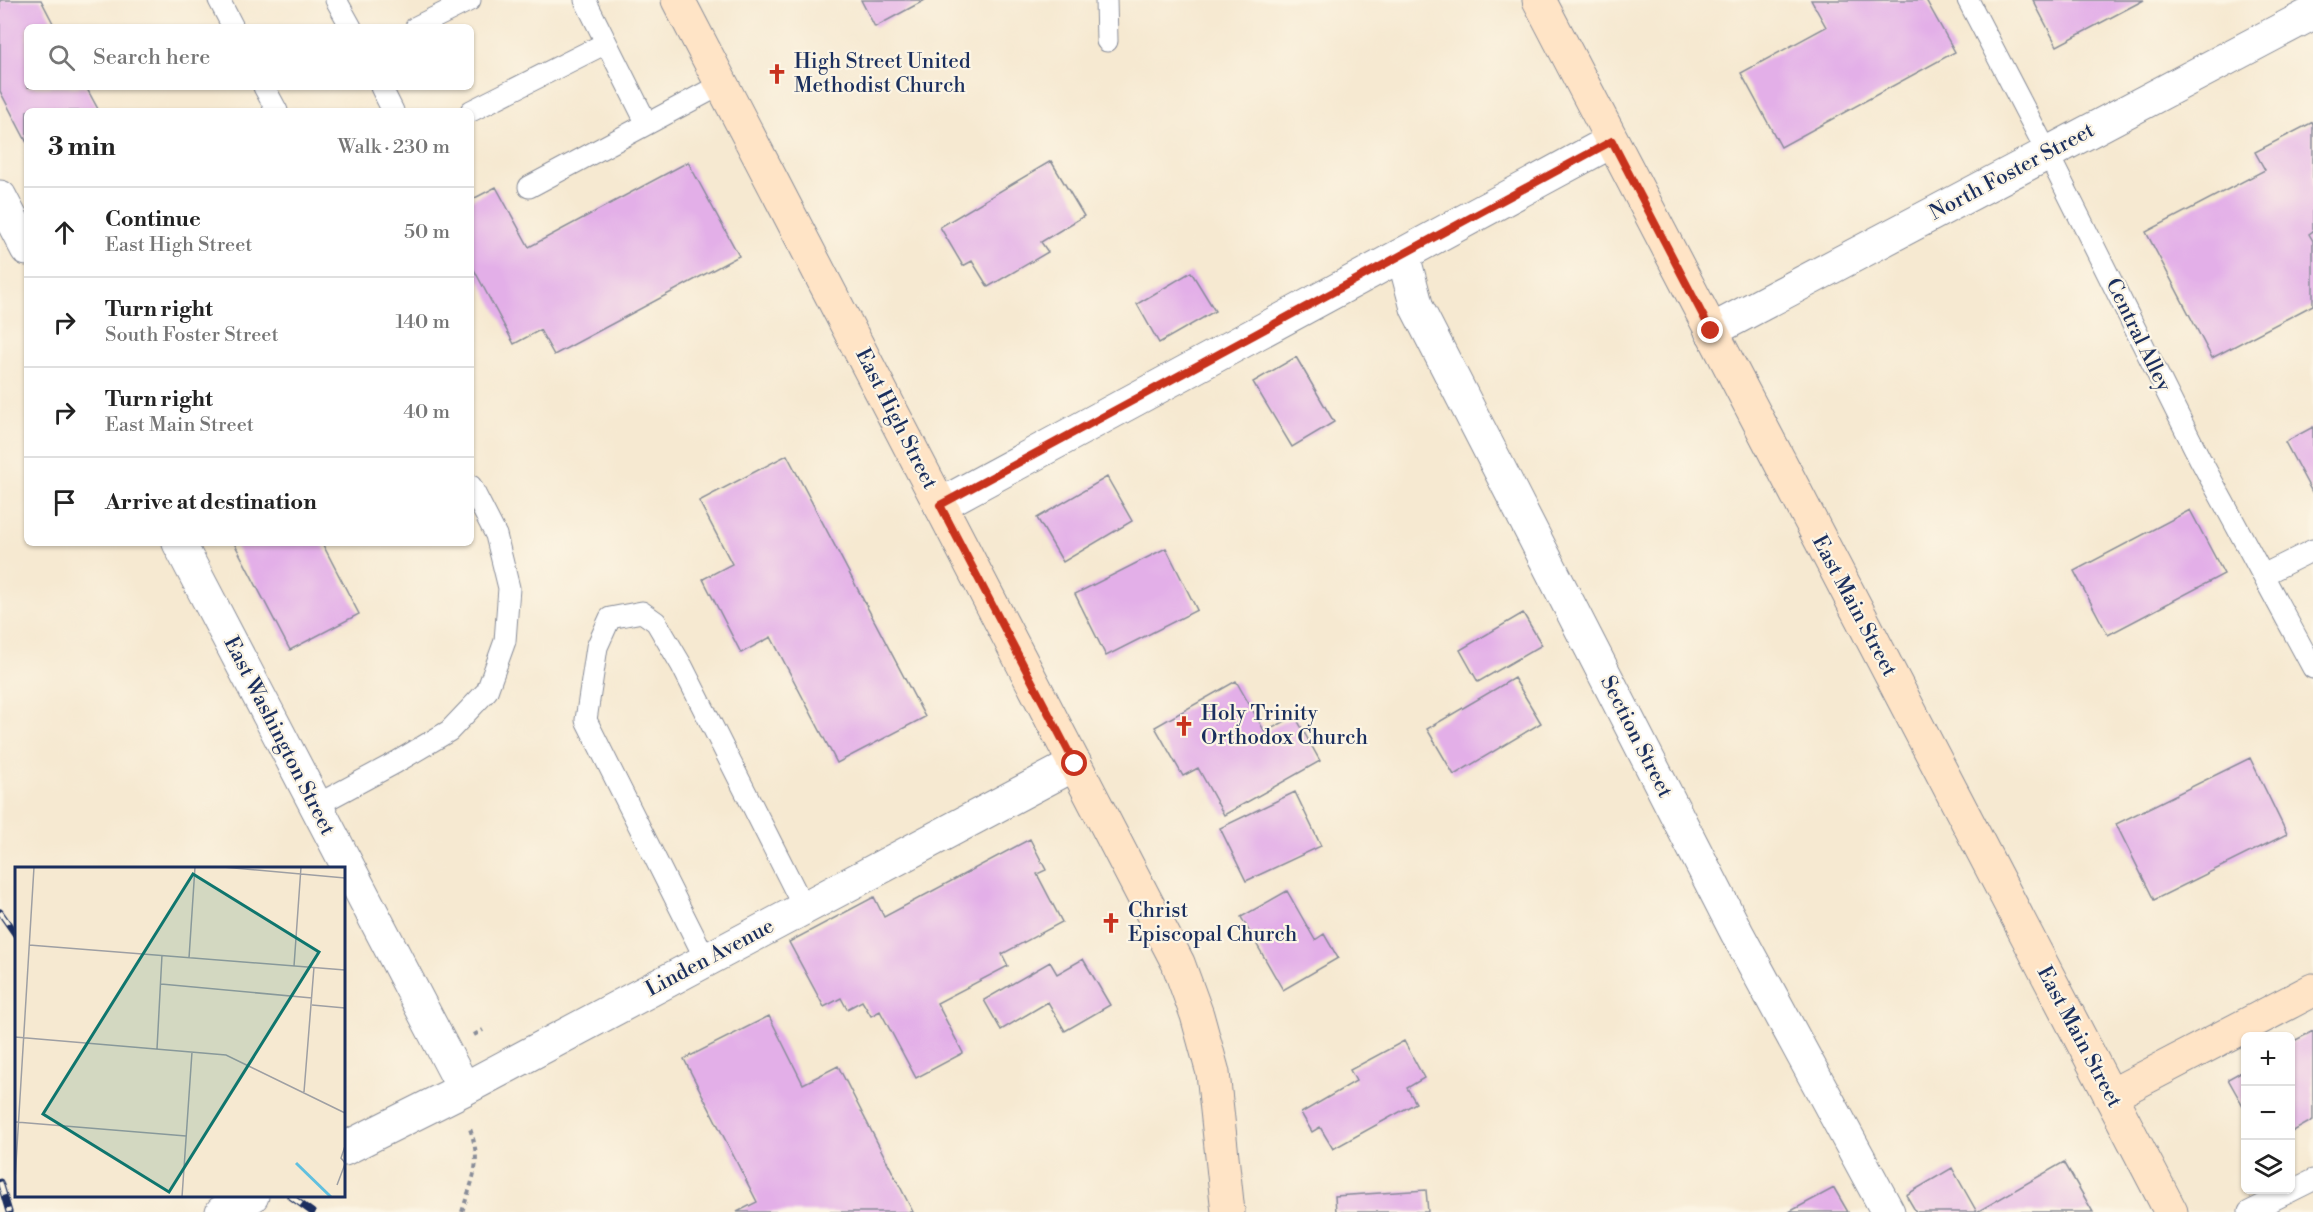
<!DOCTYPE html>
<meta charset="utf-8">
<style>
:root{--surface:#fff;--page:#f6f6f6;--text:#222;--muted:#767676;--line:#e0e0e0}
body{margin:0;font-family:"Libre Bodoni",serif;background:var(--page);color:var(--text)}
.controls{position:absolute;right:18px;bottom:18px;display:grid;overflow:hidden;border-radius:9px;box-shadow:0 2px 4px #0004}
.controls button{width:54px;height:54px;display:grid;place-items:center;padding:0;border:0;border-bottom:2px solid var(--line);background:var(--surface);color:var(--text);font:30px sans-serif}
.stop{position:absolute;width:18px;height:18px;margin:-14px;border:4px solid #c8321e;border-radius:50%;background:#fff}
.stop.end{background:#c8321e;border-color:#fff;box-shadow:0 2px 6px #0008}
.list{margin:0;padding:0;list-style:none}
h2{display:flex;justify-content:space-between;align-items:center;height:78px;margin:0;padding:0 24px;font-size:26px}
h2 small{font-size:20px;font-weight:400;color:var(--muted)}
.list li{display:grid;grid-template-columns:39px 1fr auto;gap:18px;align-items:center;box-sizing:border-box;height:90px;padding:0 24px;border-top:2px solid var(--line)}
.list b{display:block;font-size:22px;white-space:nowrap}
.list p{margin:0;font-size:20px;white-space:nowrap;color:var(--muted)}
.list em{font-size:20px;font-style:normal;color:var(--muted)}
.icon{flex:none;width:33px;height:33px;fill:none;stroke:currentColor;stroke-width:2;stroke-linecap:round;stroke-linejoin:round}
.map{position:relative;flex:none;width:2313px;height:1212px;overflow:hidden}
.search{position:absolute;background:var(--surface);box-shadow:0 2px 4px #0004;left:24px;top:24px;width:450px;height:66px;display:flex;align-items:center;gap:15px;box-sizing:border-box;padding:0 21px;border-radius:9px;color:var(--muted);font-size:22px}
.panel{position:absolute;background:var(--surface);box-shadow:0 2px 4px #0004;left:24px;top:108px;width:450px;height:438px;border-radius:9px}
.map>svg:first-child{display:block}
</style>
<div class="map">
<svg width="2313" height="1212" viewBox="0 0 2313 1212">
<rect width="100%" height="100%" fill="#fcf5e5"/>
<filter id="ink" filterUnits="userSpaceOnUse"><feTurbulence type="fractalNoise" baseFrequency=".0167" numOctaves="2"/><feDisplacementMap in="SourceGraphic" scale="12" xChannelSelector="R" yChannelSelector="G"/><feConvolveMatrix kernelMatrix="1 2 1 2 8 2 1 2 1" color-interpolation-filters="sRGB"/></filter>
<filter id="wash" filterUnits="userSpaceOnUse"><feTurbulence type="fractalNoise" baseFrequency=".008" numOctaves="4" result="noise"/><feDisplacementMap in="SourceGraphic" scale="24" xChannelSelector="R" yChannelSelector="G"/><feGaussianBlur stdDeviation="1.35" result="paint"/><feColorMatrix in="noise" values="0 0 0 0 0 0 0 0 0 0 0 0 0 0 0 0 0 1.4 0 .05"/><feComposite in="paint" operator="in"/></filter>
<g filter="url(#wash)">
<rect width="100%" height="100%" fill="#f6e9d1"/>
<g id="blocks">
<path fill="#e3afe8" d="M 0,0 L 41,0 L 55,27 L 27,27 L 27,87 L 86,87 L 99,111 L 27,111 L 27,143 L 0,91 Z
M 861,0 L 925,0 L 875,27 Z
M 1811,0 L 1926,0 L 1955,52 L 1781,147 L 1741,73 L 1826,27 Z
M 2033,0 L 2144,0 L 2057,46 Z
M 2313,122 L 2313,231 L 2309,234 L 2313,241 L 2313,305 L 2212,358 L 2146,232 L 2265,170 L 2255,152 Z
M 1051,161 L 1084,216 L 1041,242 L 1048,252 L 988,287 L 972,261 L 963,266 L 940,227 Z
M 688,162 L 739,256 L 554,355 L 540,330 L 514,344 L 471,264 L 471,200 L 496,187 L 529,247 Z
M 1191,272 L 1215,311 L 1159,343 L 1137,304 Z
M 1296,357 L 1334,422 L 1292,447 L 1253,382 Z
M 2313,427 L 2313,494 L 2285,442 Z
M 787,455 L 925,717 L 837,763 L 771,637 L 741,653 L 703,579 L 732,564 L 699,501 Z
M 1107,477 L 1132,521 L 1063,562 L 1037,518 Z
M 2190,510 L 2224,574 L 2108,635 L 2074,571 Z
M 234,543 L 322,543 L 359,614 L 290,650 Z
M 1166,548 L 1197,610 L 1106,656 L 1075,594 Z
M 1523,613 L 1542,645 L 1478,682 L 1460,650 Z
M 1514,678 L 1541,723 L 1454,775 L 1427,729 Z
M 1236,681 L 1265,732 L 1295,716 L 1320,761 L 1224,815 L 1198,768 L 1183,776 L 1155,727 Z
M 2250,758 L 2287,834 L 2154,900 L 2116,824 Z
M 1295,792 L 1321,846 L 1246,881 L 1220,828 Z
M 1030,839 L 1046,870 L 1037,874 L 1062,922 L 1002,954 L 1008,966 L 937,1003 L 963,1053 L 916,1078 L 880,1011 L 871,1016 L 862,1001 L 847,1009 L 841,998 L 824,1007 L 789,942 L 874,897 L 884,917 Z
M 1287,891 L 1315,940 L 1324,934 L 1338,958 L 1283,990 L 1241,917 Z
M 1083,959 L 1110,1005 L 1065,1031 L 1048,1002 L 1001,1030 L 984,1000 L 1050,962 L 1057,974 Z
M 769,1016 L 803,1084 L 838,1066 L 913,1212 L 737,1212 L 757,1202 L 684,1059 Z
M 2313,1031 L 2313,1120 L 2290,1133 L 2290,1043 Z
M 1404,1041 L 1424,1078 L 1407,1088 L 1416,1103 L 1333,1149 L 1320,1127 L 1312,1132 L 1301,1113 L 1356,1081 L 1350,1070 Z
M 2246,1069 L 2246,1111 L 2228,1079 Z
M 2064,1162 L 2093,1212 L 1916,1212 L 1906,1195 L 1952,1168 L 1977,1212 Z
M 1834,1188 L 1848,1212 L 1789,1212 Z
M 1426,1190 L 1428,1212 L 1336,1212 L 1335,1196 Z"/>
</g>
</g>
<g filter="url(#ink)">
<use href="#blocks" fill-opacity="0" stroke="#888c98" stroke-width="1.5"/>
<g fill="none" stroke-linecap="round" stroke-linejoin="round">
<g stroke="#888c98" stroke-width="23">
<path id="lane" d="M 219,0 L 233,27
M 336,0 L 351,27
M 585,0 L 647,124
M 1106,0 L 1107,41
M 1968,0 L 2048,154 L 2200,459 L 2313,668
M 416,27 L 470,0
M 264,87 L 277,111
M 381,87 L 393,111
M 471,111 L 606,43
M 529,187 L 722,84
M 2263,575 L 2313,550
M 315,806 L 395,763 L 449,731 L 487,691 L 505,641 L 509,588 L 496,535 L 471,486
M 706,960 L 586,720 L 597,647 L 610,618 L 642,612 L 656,622 L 682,666 L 804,908
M 2249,1212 L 2313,1180"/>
</g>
<g stroke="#888c98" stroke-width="35">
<path id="street" d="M 0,197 L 27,249
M 1403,255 L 1417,308 L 1737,933 L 1888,1212
M 1711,331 L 2313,13
M 940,505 L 1612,141
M 179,543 L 464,1089
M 344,1149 L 464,1089 L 1075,764
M 222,1212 L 252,1196"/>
</g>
<g stroke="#888c98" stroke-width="35">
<path id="secondary" d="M 678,0 L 1178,963 L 1197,1015 L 1213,1073 L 1228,1212
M 1539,0 L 2171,1212
M 2110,1096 L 2313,990"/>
</g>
<path stroke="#888c98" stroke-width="4" stroke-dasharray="4.5 4.5" stroke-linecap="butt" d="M 474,1035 L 483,1030
M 462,1212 C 473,1176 483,1164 469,1126"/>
<use href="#lane" stroke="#fff" stroke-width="21"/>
<use href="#street" stroke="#fff" stroke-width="33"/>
<use href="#secondary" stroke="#ffe4c6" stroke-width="33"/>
<g stroke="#1b2f5e" stroke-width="7">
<path id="rail" d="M 0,912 L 16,935
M 0,1182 L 9,1212
M 290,1196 L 312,1212"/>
</g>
<use href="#rail" stroke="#fcf5e5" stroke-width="4.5" stroke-dasharray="14" stroke-linecap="butt"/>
</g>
</g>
<g fill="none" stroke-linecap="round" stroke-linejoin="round" filter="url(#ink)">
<path stroke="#c8321e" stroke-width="8" d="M 1075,764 L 940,505 L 1612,141 L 1711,331"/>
</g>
<defs>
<g id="church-bare" transform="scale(1.62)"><path d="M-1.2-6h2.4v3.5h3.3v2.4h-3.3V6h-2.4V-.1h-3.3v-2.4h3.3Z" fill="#c8321e" stroke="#fcf5e5" stroke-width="2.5" paint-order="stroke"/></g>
</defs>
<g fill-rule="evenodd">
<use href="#church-bare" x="777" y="74"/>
<use href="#church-bare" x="1184" y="726"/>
<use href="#church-bare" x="1111" y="923"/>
</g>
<g text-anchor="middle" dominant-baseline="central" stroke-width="4.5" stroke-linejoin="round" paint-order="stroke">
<g font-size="21" fill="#1b2f5e" stroke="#fcf5e5" text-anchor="start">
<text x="794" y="62">High Street United<tspan x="794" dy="24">Methodist Church</tspan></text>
<text x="1201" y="714">Holy Trinity<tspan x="1201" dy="24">Orthodox Church</tspan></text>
<text x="1128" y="911">Christ<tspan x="1128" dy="24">Episcopal Church</tspan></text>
</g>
<g font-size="21" fill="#1b2f5e" stroke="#fcf5e5">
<text transform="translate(2012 172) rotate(-28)">North Foster Street</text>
<text transform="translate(2138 335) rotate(64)">Central Alley</text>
<text transform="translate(896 419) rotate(63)">East High Street</text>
<text transform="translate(1854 606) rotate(62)">East Main Street</text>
<text transform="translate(279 736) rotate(63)">East Washington Street</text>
<text transform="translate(1636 737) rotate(63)">Section Street</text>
<text transform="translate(710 958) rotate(-28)">Linden Avenue</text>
<text transform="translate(2079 1037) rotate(62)">East Main Street</text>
</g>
</g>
<g transform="translate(15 867)">
<rect width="330" height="330" fill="#f6e9d1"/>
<path fill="none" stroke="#61c0df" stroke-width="3" d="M 281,296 L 316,330"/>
<path fill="none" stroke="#9e9fa3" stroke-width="1.5" d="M 208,0 L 330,11M 14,78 L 330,103M 174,91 L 180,0M 279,99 L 286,0M 146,117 L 297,131M 297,138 L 330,141M 0,170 L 211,188 L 330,246M 142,182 L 147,88M 289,225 L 299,100M 1,255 L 171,269M 330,279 L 326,291 L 330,296M 0,313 L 19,0M 322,318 L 330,297M 167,330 L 177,185"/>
<path fill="#0f766e" fill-opacity="0.15" stroke="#0f766e" stroke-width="3" d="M 178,7 L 304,85 L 154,325 L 28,247 Z"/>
<rect width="330" height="330" fill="none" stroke="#1b2f5e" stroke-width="3"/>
</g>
</svg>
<div class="controls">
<button>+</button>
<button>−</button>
<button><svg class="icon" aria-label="layers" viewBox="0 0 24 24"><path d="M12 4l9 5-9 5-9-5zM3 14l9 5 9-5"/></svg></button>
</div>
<div class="stop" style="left:1075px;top:764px"></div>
<div class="stop end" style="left:1711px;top:331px"></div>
<div class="search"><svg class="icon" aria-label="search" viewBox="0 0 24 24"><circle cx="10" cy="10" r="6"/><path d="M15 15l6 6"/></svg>Search here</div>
<section class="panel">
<h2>3 min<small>Walk · 230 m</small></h2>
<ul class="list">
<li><svg class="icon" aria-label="ahead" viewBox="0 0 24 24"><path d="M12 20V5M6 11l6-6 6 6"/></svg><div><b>Continue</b><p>East High Street</p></div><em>50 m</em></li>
<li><svg class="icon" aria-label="right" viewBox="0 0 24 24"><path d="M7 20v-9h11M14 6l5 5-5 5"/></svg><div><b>Turn right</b><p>South Foster Street</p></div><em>140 m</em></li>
<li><svg class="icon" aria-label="right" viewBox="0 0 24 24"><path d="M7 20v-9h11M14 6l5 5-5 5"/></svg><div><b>Turn right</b><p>East Main Street</p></div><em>40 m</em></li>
<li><svg class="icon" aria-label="arrive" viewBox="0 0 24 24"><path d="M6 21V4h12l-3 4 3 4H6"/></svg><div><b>Arrive at destination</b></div></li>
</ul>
</section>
</div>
